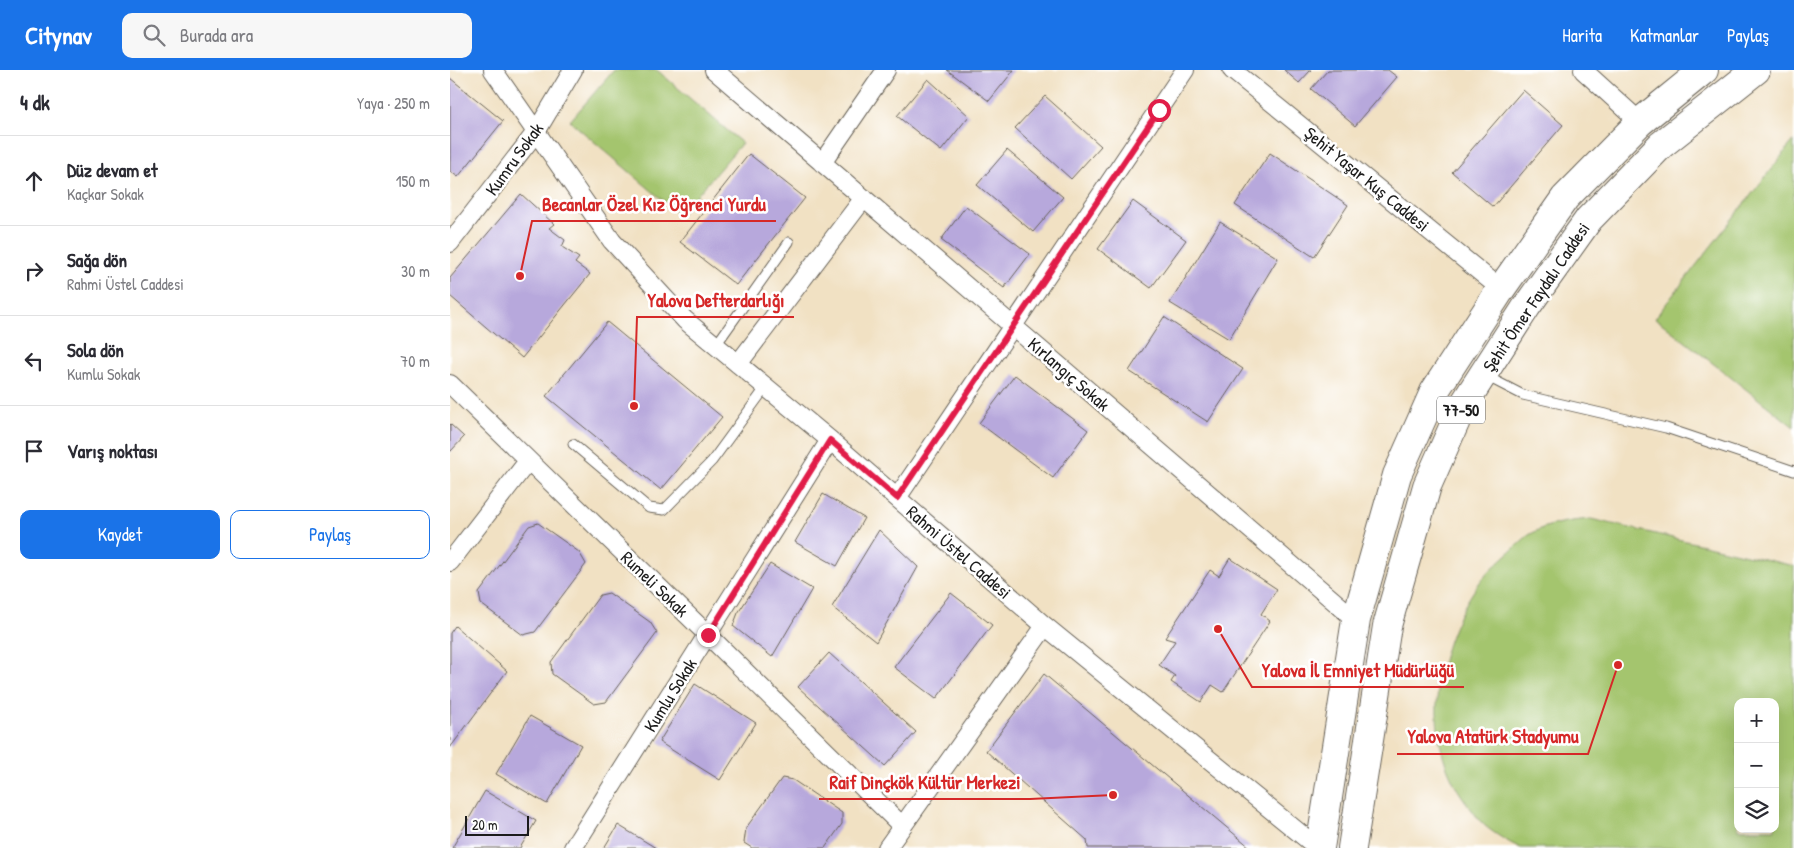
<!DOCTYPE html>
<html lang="tr">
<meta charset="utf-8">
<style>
:root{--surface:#fff;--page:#f7f7f7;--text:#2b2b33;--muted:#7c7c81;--line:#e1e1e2;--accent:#1a73e8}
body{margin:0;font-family:"Patrick Hand",sans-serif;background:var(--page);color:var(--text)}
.controls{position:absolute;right:15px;bottom:15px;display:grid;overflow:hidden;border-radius:10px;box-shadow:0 5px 20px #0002}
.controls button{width:45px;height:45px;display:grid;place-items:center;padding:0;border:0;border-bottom:1px solid var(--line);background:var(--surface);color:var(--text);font:25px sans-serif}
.scale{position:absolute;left:15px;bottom:12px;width:64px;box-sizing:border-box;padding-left:5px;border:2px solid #1c1c1c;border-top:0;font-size:14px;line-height:18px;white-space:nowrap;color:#1c1c1c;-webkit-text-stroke:4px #fff;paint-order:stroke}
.stop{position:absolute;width:15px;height:15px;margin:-11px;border:4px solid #e11d48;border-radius:50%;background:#fff}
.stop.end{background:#e11d48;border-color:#fff;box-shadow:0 1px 5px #0008}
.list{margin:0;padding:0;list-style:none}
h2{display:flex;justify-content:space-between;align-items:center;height:65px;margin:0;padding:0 20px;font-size:21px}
h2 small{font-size:16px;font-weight:400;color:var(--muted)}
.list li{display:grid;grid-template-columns:32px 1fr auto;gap:15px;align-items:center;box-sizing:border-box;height:90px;padding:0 20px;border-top:1px solid var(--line)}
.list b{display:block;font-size:19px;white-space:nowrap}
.list p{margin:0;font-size:16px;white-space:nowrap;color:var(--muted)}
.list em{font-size:16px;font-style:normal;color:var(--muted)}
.actions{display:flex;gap:10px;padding:15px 20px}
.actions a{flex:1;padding:11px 0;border:1px solid var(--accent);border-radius:10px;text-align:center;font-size:18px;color:var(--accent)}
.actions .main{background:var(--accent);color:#fff}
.icon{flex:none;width:28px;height:28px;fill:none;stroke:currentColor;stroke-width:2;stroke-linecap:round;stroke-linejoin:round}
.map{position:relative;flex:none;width:1344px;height:778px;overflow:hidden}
header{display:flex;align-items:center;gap:30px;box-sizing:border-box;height:70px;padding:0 25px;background:var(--accent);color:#fff}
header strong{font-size:24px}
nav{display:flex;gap:28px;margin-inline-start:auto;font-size:18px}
.search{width:350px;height:45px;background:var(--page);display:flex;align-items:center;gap:12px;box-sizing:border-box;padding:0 18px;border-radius:10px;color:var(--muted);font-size:19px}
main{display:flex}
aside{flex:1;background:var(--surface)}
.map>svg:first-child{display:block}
</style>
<header>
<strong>Citynav</strong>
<div class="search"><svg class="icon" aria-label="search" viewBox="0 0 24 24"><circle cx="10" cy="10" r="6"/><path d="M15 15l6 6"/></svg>Burada ara</div>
<nav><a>Harita</a><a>Katmanlar</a><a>Paylaş</a></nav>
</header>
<main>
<aside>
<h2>4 dk<small>Yaya · 250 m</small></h2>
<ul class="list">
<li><svg class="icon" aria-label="ahead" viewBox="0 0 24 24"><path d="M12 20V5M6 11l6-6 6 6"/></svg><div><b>Düz devam et</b><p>Kaçkar Sokak</p></div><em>150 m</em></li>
<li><svg class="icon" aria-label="right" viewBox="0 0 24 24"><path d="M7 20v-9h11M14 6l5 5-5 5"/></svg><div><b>Sağa dön</b><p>Rahmi Üstel Caddesi</p></div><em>30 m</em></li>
<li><svg class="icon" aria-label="left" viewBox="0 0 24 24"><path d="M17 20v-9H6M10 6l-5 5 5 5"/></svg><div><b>Sola dön</b><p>Kumlu Sokak</p></div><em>70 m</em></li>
<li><svg class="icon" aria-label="arrive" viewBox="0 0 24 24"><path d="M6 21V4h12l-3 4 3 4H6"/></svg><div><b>Varış noktası</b></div></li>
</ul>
<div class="actions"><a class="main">Kaydet</a><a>Paylaş</a></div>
</aside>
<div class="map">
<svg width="1344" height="778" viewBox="0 0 1344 778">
<rect width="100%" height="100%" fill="#fff"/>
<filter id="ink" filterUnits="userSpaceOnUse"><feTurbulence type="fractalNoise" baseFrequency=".02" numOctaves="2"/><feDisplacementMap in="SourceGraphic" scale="10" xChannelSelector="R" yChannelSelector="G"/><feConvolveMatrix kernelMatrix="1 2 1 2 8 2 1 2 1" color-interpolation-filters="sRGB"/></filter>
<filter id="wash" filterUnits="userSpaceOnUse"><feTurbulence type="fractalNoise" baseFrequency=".0096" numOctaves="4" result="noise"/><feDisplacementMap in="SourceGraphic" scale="20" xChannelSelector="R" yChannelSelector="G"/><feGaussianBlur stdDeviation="1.12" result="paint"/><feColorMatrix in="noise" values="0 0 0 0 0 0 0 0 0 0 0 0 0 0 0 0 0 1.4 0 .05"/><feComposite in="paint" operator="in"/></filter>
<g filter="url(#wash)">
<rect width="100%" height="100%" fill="#f1e1c3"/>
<path fill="#a4c56e" stroke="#607045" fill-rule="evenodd" d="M 164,0 L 207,0 L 292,73 L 230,145 L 120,51 Z
M 1344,70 L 1344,357 L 1205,248 Z
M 1141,449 L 1344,496 L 1344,778 L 1071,778 C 1059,773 1038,760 1030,751 C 1025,745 1021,738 1016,732 C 968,668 984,574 1030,512 C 1039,500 1051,490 1062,480 C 1068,475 1073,469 1079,465 C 1098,453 1120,451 1141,449 ZM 1288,632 L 1325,632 L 1325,759 L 1288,759 Z"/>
<g id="blocks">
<path fill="#b7a8dc" d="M 497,0 L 564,0 L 539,31 Z
M 834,0 L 861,0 L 849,13 Z
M 878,0 L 938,0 L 947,7 L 905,56 L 861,19 Z
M 0,8 L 53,51 L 8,107 L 0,101 Z
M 478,9 L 519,46 L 491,81 L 447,46 Z
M 1073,20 L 1113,55 L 1043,137 L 1002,102 Z
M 595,26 L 651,76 L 621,109 L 565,58 Z
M 557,80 L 613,127 L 583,162 L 527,115 Z
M 820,83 L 898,135 L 864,187 L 785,135 Z
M 299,84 L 355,128 L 286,215 L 230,172 Z
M 71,124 L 104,154 L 99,158 L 115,170 L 112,177 L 129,188 L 125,193 L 140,204 L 72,288 L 0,226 L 0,208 Z
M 683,131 L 736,170 L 701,218 L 648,179 Z
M 516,136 L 580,184 L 554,218 L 491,170 Z
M 770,152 L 828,188 L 779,269 L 720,233 Z
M 714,247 L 793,299 L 758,352 L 679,301 Z
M 157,252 L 272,347 L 211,420 L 96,326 Z
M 565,305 L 638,360 L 603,408 L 529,353 Z
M 0,354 L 14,367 L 0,382 Z
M 373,424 L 414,448 L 387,496 L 345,472 Z
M 88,453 L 129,482 L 136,494 L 85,562 L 73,565 L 31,534 L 29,523 L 79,456 Z
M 429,460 L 468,497 L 426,572 L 382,537 Z
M 780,488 L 827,519 L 811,544 L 820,551 L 773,622 L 762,615 L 751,632 L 721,612 L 725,606 L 709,595 L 725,571 L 715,568 L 760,500 L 769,506 Z
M 320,494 L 362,519 L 322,587 L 283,556 L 288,543 Z
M 159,523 L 200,552 L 207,563 L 156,632 L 144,634 L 102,604 L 101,592 L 150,525 Z
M 501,523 L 542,555 L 486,629 L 444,597 Z
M 5,556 L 57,601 L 0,678 L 0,563 Z
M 379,583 L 466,662 L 435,696 L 348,617 Z
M 594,604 L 801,778 L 638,778 L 637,770 L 536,681 Z
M 245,614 L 306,653 L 270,710 L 209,672 Z
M 80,646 L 131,675 L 97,734 L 46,704 Z
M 332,708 L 343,710 L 392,743 L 392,754 L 375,778 L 302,778 L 294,773 L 296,758 Z
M 35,721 L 86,751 L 70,778 L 2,778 Z
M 168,755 L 206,778 L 154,778 Z"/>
</g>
</g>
<g filter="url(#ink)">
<use href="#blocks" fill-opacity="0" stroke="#676156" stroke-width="1"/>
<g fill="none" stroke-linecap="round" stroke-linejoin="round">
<g stroke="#676156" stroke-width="11">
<path id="lane" d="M 266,275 L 339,172
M 1036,306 L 1073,325 L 1216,358 L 1344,401
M 123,374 L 199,438 L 214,440 L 262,391 L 316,317"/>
</g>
<g stroke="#676156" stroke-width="20">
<path id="street" d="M 43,0 L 162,171 L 235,250 L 380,370 L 595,556 L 868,778
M 264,0 L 906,550
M 782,0 L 1051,219
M 1133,0 L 1190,52
M 372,93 L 436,0
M 0,173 L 86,62 L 123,0
M 288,294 L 414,128
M 0,314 L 258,565 L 452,756
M 447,428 L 735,0
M 0,492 L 78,391
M 123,778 L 380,370
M 437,778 L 595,556"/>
</g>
<g stroke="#676156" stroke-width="30">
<path id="primary" d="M 870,778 L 906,550 L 947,405 L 984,322 L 1051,219 L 1115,128 L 1190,52 L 1254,0
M 902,778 L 937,556 L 977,416 L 1012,337 L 1077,236 L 1139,149 L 1211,75 L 1306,0"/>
</g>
<use href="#lane" stroke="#fff" stroke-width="9"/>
<use href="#street" stroke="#fff" stroke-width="18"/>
<use href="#primary" stroke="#fff" stroke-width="28"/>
</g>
</g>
<g fill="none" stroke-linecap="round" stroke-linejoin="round" filter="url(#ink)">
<path stroke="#e11d48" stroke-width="6" d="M 258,565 L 380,370 L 447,428 L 709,40"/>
</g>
<g text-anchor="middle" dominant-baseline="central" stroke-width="5" stroke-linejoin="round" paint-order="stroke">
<rect fill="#fff" stroke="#606060" stroke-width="1" x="987" y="326.5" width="48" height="27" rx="4"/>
<g font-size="16" font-weight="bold" fill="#1c1c1c">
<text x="1011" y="340">77-50</text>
</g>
<g font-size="18" fill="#1c1c1c" stroke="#fff">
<text transform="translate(64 89) rotate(-54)">Kumru Sokak</text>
<text transform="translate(917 109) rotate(39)">Şehit Yaşar Kuş Caddesi</text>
<text transform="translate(1086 227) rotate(-56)">Şehit Ömer Faydalı Caddesi</text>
<text transform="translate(619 304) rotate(41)">Kırlangıç Sokak</text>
<text transform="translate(509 482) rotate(41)">Rahmi Üstel Caddesi</text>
<text transform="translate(205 514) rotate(44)">Rumeli Sokak</text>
<text transform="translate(220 625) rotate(-58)">Kumlu Sokak</text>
</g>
</g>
<path fill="none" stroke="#d62828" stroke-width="2" d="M70 206L82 151H326M184 336L187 247H344M768 559L802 617H1014M1168 595L1138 684H947M663 725L580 729H369"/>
<g fill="#d62828" stroke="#fff" stroke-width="2">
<circle cx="70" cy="206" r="5"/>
<circle cx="184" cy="336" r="5"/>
<circle cx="768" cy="559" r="5"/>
<circle cx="1168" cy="595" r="5"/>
<circle cx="663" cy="725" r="5"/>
</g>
<g font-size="19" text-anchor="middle" font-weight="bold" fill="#d62828" stroke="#fff" stroke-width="5" stroke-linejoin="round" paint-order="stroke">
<text x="204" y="141">Becanlar Özel Kız Öğrenci Yurdu</text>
<text x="266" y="237">Yalova Defterdarlığı</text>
<text x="908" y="607">Yalova İl Emniyet Müdürlüğü</text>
<text x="1043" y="673">Yalova Atatürk Stadyumu</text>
<text x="475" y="719">Raif Dinçkök Kültür Merkezi</text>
</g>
</svg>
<div class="controls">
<button>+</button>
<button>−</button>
<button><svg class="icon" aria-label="layers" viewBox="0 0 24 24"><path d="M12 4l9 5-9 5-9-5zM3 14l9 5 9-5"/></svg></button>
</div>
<div class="scale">20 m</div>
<div class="stop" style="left:709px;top:40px"></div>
<div class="stop end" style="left:258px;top:565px"></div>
</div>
</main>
